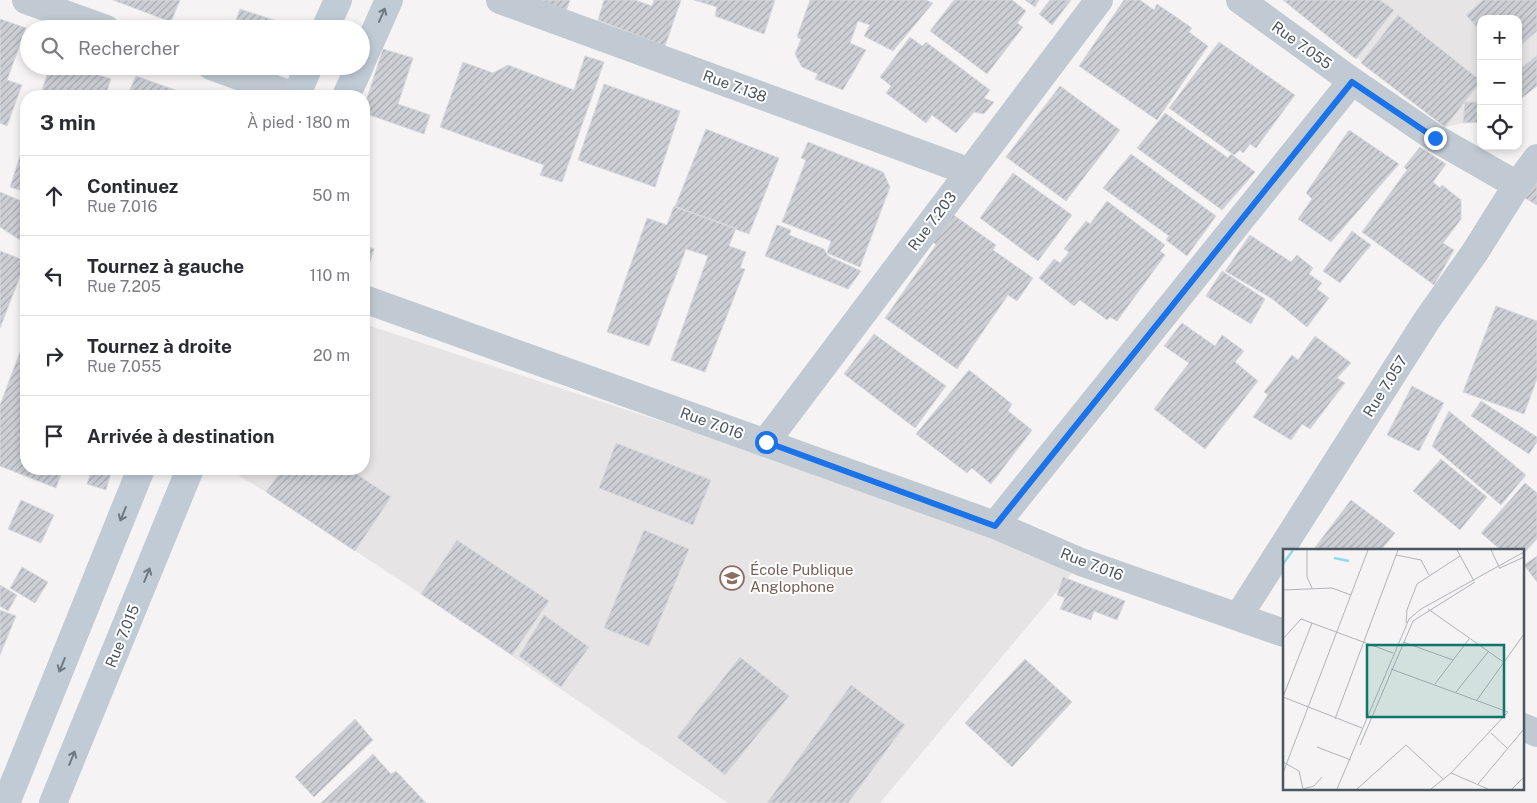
<!DOCTYPE html>
<html lang="fr">
<meta charset="utf-8">
<style>
:root{--surface:#fff;--page:#f7f7f7;--text:#2b2b33;--muted:#7c7c81;--line:#e1e1e2}
body{margin:0;font-family:"Public Sans",sans-serif;background:var(--page);color:var(--text)}
.controls{position:absolute;right:15px;top:15px;display:grid;overflow:hidden;border-radius:10px;box-shadow:0 2px 8px #0003}
.controls button{width:45px;height:45px;display:grid;place-items:center;padding:0;border:0;border-bottom:1px solid var(--line);background:var(--surface);color:var(--text);font:25px sans-serif}
.stop{position:absolute;width:15px;height:15px;margin:-11px;border:4px solid #1a73e8;border-radius:50%;background:#fff}
.stop.end{background:#1a73e8;border-color:#fff;box-shadow:0 1px 5px #0008}
.list{margin:0;padding:0;list-style:none}
h2{display:flex;justify-content:space-between;align-items:center;height:65px;margin:0;padding:0 20px;font-size:21px}
h2 small{font-size:16px;font-weight:400;color:var(--muted)}
.list li{display:grid;grid-template-columns:32px 1fr auto;gap:15px;align-items:center;box-sizing:border-box;height:80px;padding:0 20px;border-top:1px solid var(--line)}
.list b{display:block;font-size:19px;white-space:nowrap}
.list p{margin:0;font-size:16px;white-space:nowrap;color:var(--muted)}
.list em{font-size:16px;font-style:normal;color:var(--muted)}
.icon{flex:none;width:28px;height:28px;fill:none;stroke:currentColor;stroke-width:2;stroke-linecap:round;stroke-linejoin:round}
.map{position:relative;flex:none;width:1537px;height:803px;overflow:hidden}
.search{position:absolute;background:var(--surface);box-shadow:0 2px 8px #0003;left:20px;top:20px;width:350px;height:55px;display:flex;align-items:center;gap:12px;box-sizing:border-box;padding:0 18px;border-radius:28px;color:var(--muted);font-size:19px}
.panel{position:absolute;background:var(--surface);box-shadow:0 2px 8px #0003;left:20px;top:90px;width:350px;height:385px;border-radius:20px}
.map>svg:first-child{display:block}
</style>
<div class="map">
<svg width="1537" height="803" viewBox="0 0 1537 803">
<defs>
<pattern id="building-hatch" width="6" height="6" patternUnits="userSpaceOnUse" patternTransform="scale(1.25)"><rect width="6" height="6" fill="#cdcfd5"/><path d="M-1 1l2-2M0 6l6-6M5 7l2-2" fill="none" stroke="#a8abb0"/></pattern>
</defs>
<rect width="100%" height="100%" fill="#f5f3f3"/>
<path fill="#e6e4e5" d="M 1283,0 L 1537,0 L 1537,86 L 1518,101 L 1518,19 L 1481,19 L 1481,122 L 1463,123 L 1445,127 Z
M 364,324 L 737,446 L 1081,562 L 880,803 L 728,803 L 421,594 L 266,492 L 228,469 L 364,469 Z"/>
<path fill="url(#building-hatch)" stroke="#d7d9de" d="M 113,0 L 180,0 L 171,22 Z
M 535,0 L 570,0 L 566,11 Z
M 604,0 L 635,0 L 652,6 L 654,0 L 681,0 L 665,46 L 598,20 Z
M 694,0 L 775,0 L 764,34 L 715,16 L 717,7 Z
M 810,0 L 926,0 L 933,3 L 893,51 L 864,36 L 870,25 L 858,21 L 850,43 L 866,50 L 843,90 L 815,79 L 818,74 L 802,67 L 795,54 L 801,39 L 797,37 Z
M 954,0 L 1012,0 L 1026,11 L 1017,23 L 1023,27 L 987,74 L 930,31 Z
M 1025,0 L 1039,0 L 1035,7 Z
M 1050,0 L 1071,0 L 1052,25 L 1039,14 Z
M 1124,0 L 1140,0 L 1154,10 L 1157,4 L 1192,28 L 1189,32 L 1208,46 L 1157,120 L 1079,66 Z
M 1283,0 L 1380,0 L 1394,10 L 1356,59 Z
M 1483,0 L 1537,0 L 1537,31 L 1518,48 L 1518,19 L 1481,19 L 1481,32 L 1466,15 Z
M 240,9 L 280,22 L 278,29 L 233,29 Z
M 1398,15 L 1481,81 L 1445,127 L 1361,63 Z
M 0,19 L 26,28 L 7,80 L 22,85 L 7,126 L 0,123 Z
M 910,37 L 922,46 L 926,42 L 990,90 L 984,98 L 994,102 L 984,114 L 974,112 L 956,133 L 932,115 L 926,123 L 886,93 L 891,86 L 880,77 Z
M 1219,42 L 1295,95 L 1256,148 L 1250,144 L 1243,153 L 1240,150 L 1234,155 L 1169,108 Z
M 383,49 L 413,58 L 398,104 L 430,115 L 424,134 L 364,113 L 364,107 Z
M 1537,55 L 1537,86 L 1518,101 L 1518,71 Z
M 585,56 L 604,62 L 562,182 L 540,175 L 544,165 L 440,127 L 463,62 L 493,73 L 508,65 L 574,90 Z
M 50,66 L 71,66 L 111,79 L 105,96 L 40,96 Z
M 136,76 L 192,96 L 127,96 Z
M 604,84 L 680,111 L 655,187 L 578,160 Z
M 1060,86 L 1120,130 L 1066,201 L 1006,157 Z
M 1465,102 L 1481,102 L 1481,122 L 1463,123 Z
M 1165,113 L 1228,158 L 1231,154 L 1255,172 L 1222,210 L 1137,148 Z
M 706,129 L 779,158 L 749,234 L 675,207 Z
M 1349,130 L 1399,164 L 1331,242 L 1298,219 L 1312,199 L 1306,193 Z
M 26,138 L 26,192 L 10,187 Z
M 808,142 L 883,172 L 890,187 L 860,267 L 827,253 L 831,241 L 782,222 L 806,160 L 801,158 Z
M 1420,147 L 1446,164 L 1433,182 L 1440,188 L 1442,185 L 1461,200 L 1461,219 L 1443,243 L 1454,250 L 1434,285 L 1362,232 L 1407,170 L 1404,167 Z
M 1131,154 L 1216,216 L 1187,256 L 1166,240 L 1169,236 L 1103,188 Z
M 1013,173 L 1072,215 L 1038,261 L 980,218 Z
M 1537,179 L 1537,205 L 1523,197 Z
M 0,192 L 26,203 L 26,244 L 0,227 Z
M 1107,201 L 1165,245 L 1160,251 L 1165,255 L 1117,321 L 1110,317 L 1107,320 L 1080,300 L 1074,306 L 1039,278 L 1054,259 L 1060,263 L 1069,252 L 1064,249 L 1086,221 L 1090,224 Z
M 674,206 L 736,228 L 729,246 L 746,252 L 740,268 L 745,269 L 705,372 L 671,360 L 708,256 L 686,249 L 649,346 L 607,332 L 647,218 L 667,225 Z
M 948,211 L 996,245 L 993,250 L 1033,278 L 1017,301 L 1008,295 L 957,369 L 885,318 L 936,245 L 929,238 Z
M 777,225 L 791,230 L 789,235 L 824,249 L 828,256 L 861,271 L 848,289 L 765,256 Z
M 1352,231 L 1371,245 L 1340,283 L 1323,271 Z
M 1250,235 L 1291,262 L 1297,255 L 1313,268 L 1309,274 L 1322,283 L 1317,289 L 1329,298 L 1307,327 L 1271,298 L 1225,271 Z
M 364,245 L 374,249 L 370,262 L 364,259 Z
M 0,251 L 26,261 L 0,328 Z
M 1222,271 L 1265,299 L 1251,324 L 1206,296 Z
M 1496,306 L 1537,321 L 1537,379 L 1524,414 L 1463,392 Z
M 1182,323 L 1215,346 L 1222,335 L 1244,351 L 1235,362 L 1258,381 L 1205,449 L 1154,409 L 1189,363 L 1164,346 Z
M 874,334 L 946,386 L 915,428 L 844,374 Z
M 26,336 L 26,469 L 63,469 L 56,488 L 0,466 L 0,405 Z
M 1315,336 L 1351,363 L 1337,378 L 1345,383 L 1310,429 L 1302,424 L 1291,440 L 1253,417 L 1268,395 L 1264,392 L 1292,355 L 1298,360 Z
M 969,370 L 1012,404 L 1008,411 L 1032,430 L 991,484 L 972,468 L 967,473 L 916,434 Z
M 1412,386 L 1444,403 L 1419,451 L 1387,435 Z
M 1481,401 L 1537,437 L 1537,442 L 1529,454 L 1471,416 Z
M 1449,411 L 1526,475 L 1501,505 L 1432,446 Z
M 616,443 L 711,480 L 693,525 L 599,488 Z
M 1441,459 L 1487,497 L 1460,530 L 1413,491 Z
M 92,469 L 112,469 L 106,490 L 87,484 Z
M 282,469 L 349,469 L 391,497 L 355,551 L 266,492 Z
M 1525,483 L 1537,493 L 1537,539 L 1523,554 L 1523,550 L 1501,550 L 1481,533 Z
M 21,500 L 54,515 L 41,543 L 8,529 Z
M 1351,500 L 1395,533 L 1381,550 L 1313,550 Z
M 644,530 L 689,549 L 649,646 L 604,628 Z
M 457,540 L 549,601 L 512,655 L 421,594 Z
M 1537,556 L 1537,582 L 1524,565 Z
M 22,567 L 48,582 L 35,603 L 10,588 Z
M 1063,577 L 1125,601 L 1117,620 L 1094,611 L 1091,620 L 1060,609 L 1065,598 L 1057,595 Z
M 0,585 L 17,595 L 8,611 L 0,606 Z
M 0,610 L 16,616 L 0,655 Z
M 544,615 L 589,647 L 561,687 L 519,656 Z
M 740,657 L 789,696 L 725,775 L 677,737 Z
M 1025,659 L 1072,702 L 1012,767 L 965,723 Z
M 851,685 L 905,725 L 848,803 L 767,803 Z
M 355,719 L 373,740 L 314,797 L 295,777 Z
M 373,754 L 391,774 L 396,771 L 426,803 L 321,803 Z"/>
<g fill="none" stroke-linecap="round" stroke-linejoin="round">
<path stroke="#c1cad2" stroke-width="28" d="M 26,0 L 106,29
M 500,0 L 970,172
M 1240,0 L 1352,81 L 1435,138 L 1517,185
M 211,66 L 294,96
M 364,299 L 995,525 L 1081,562 L 1284,633
M 765,443 L 1099,0
M 995,525 L 1352,81
M 1238,617 L 1427,320 L 1475,252 L 1517,185 L 1537,158
M 1523,727 L 1537,733"/>
<path stroke="#c1cbd6" stroke-width="28" d="M 325,29 L 338,0
M 361,63 L 389,0
M 296,96 L 309,66
M 346,96 L 360,66
M 6,803 L 141,469
M 53,803 L 190,469"/>
</g>
<defs><path id="oneway-shaft" d="M-6 0H5M1.5-3L5.5 0L1.5 3" fill="none" stroke-width="1.6" stroke-linecap="round" stroke-linejoin="round" transform="scale(1.25)"/></defs>
<g stroke="#6e7984">
<use href="#oneway-shaft" transform="translate(382 15) rotate(-66)"/>
<use href="#oneway-shaft" transform="translate(123 514) rotate(112)"/>
<use href="#oneway-shaft" transform="translate(147 575) rotate(-68)"/>
<use href="#oneway-shaft" transform="translate(62 665) rotate(112)"/>
<use href="#oneway-shaft" transform="translate(72 758) rotate(-68)"/>
</g>
<g fill="none" stroke-linecap="round" stroke-linejoin="round">
<path stroke="#1a73e8" stroke-width="6" d="M 766,442 L 995,526 L 1352,82 L 1435,138"/>
</g>
<defs>
<g id="school-ring" transform="scale(1.25)"><circle r="9.5" fill="#fff" stroke="#8d6e63" stroke-width="1.5"/><path d="M0-5L7-2L0 1L-7-2ZM-4 1L0 2.5L4 1V4Q0 6-4 4Z" fill="#8d6e63"/></g>
</defs>
<g fill-rule="evenodd">
<use href="#school-ring" x="732" y="578"/>
</g>
<g text-anchor="middle" dominant-baseline="central" stroke-width="4" stroke-linejoin="round" paint-order="stroke">
<g font-size="15" fill="#4a5661" stroke="#fff">
<text transform="translate(1302 45) rotate(36)">Rue 7.055</text>
<text transform="translate(735 86) rotate(20)">Rue 7.138</text>
<text transform="translate(932 221) rotate(-53)">Rue 7.203</text>
<text transform="translate(1385 386) rotate(-58)">Rue 7.057</text>
<text transform="translate(712 423) rotate(20)">Rue 7.016</text>
<text transform="translate(1092 564) rotate(21)">Rue 7.016</text>
<text transform="translate(122 636) rotate(-68)">Rue 7.015</text>
</g>
<g font-size="15" fill="#785e54" stroke="#fff" text-anchor="start">
<text x="750" y="569">École Publique<tspan x="750" dy="17">Anglophone</tspan></text>
</g>
</g>
<g transform="translate(1283 549)">
<rect width="241" height="241" fill="#f5f3f3"/>
<path fill="none" stroke="#90daee" stroke-width="2.5" d="M 51,9 L 66,12M 0,15 L 10,1"/>
<path fill="none" stroke="#b1b4b9" stroke-width="1" d="M 24,1 L 24,28 L 29,39M 174,1 L 191,32M 208,1 L 217,20M 113,6 L 138,11 L 146,26M 217,19 L 241,8M 0,41 L 49,39 L 68,46M 145,60 L 219,112M 29,74 L 0,148 L 79,179M 123,74 L 124,61 L 134,35 L 177,7M 0,90 L 18,70 L 110,104M 120,93 L 170,111M 108,120 L 225,163 L 168,224M 152,135 L 186,90M 173,143 L 205,103M 194,151 L 241,85M 52,170 L 115,1M 208,184 L 224,199M 77,196 L 130,72 L 192,33M 34,198 L 68,211M 0,213 L 16,222 L 20,240M 0,224 L 85,1M 195,235 L 241,180M 20,240 L 31,237 L 39,228M 54,240 L 126,70 L 138,60 L 241,3M 74,240 L 123,196 L 160,230M 148,240 L 168,224 L 205,240M 229,240 L 241,228"/>
<path fill="#0f766e" fill-opacity="0.15" stroke="#0f766e" stroke-width="2.5" d="M 84,96 L 221,96 L 221,168 L 84,168 Z"/>
<rect width="241" height="241" fill="none" stroke="#4a5661" stroke-width="2.5"/>
</g>
</svg>
<div class="controls">
<button>+</button>
<button>−</button>
<button><svg class="icon" aria-label="locate" viewBox="0 0 24 24"><circle cx="12" cy="12" r="6"/><path d="M12 2v4M12 18v4M2 12h4M18 12h4"/></svg></button>
</div>
<div class="stop" style="left:766px;top:442px"></div>
<div class="stop end" style="left:1435px;top:138px"></div>
<div class="search"><svg class="icon" aria-label="search" viewBox="0 0 24 24"><circle cx="10" cy="10" r="6"/><path d="M15 15l6 6"/></svg>Rechercher</div>
<section class="panel">
<h2>3 min<small>À pied · 180 m</small></h2>
<ul class="list">
<li><svg class="icon" aria-label="ahead" viewBox="0 0 24 24"><path d="M12 20V5M6 11l6-6 6 6"/></svg><div><b>Continuez</b><p>Rue 7.016</p></div><em>50 m</em></li>
<li><svg class="icon" aria-label="left" viewBox="0 0 24 24"><path d="M17 20v-9H6M10 6l-5 5 5 5"/></svg><div><b>Tournez à gauche</b><p>Rue 7.205</p></div><em>110 m</em></li>
<li><svg class="icon" aria-label="right" viewBox="0 0 24 24"><path d="M7 20v-9h11M14 6l5 5-5 5"/></svg><div><b>Tournez à droite</b><p>Rue 7.055</p></div><em>20 m</em></li>
<li><svg class="icon" aria-label="arrive" viewBox="0 0 24 24"><path d="M6 21V4h12l-3 4 3 4H6"/></svg><div><b>Arrivée à destination</b></div></li>
</ul>
</section>
</div>
